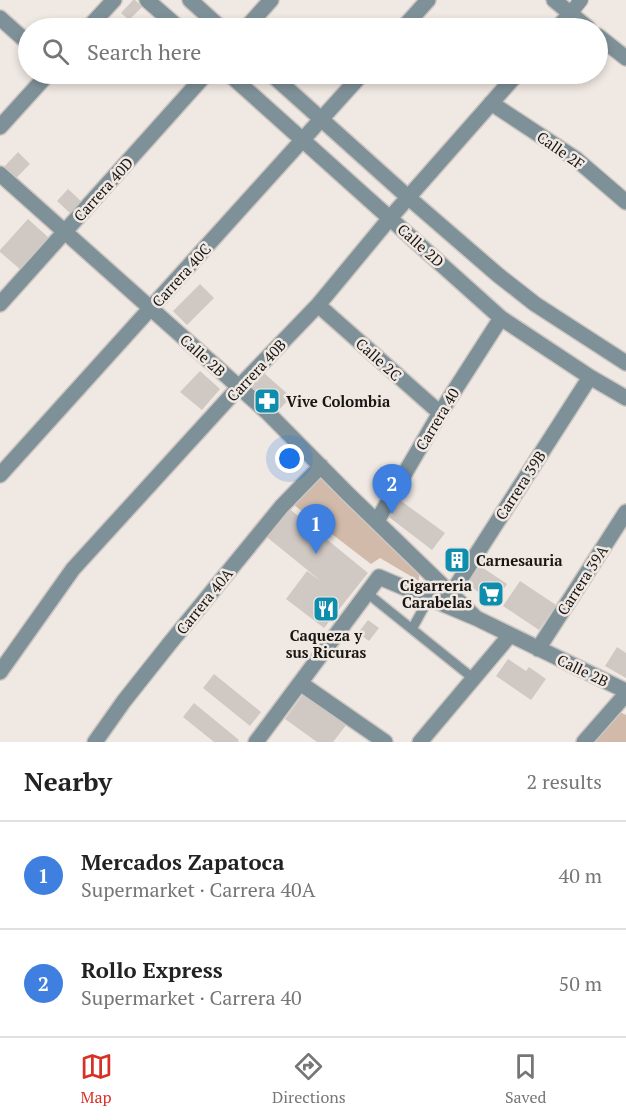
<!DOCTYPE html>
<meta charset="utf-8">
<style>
:root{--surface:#fff;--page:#f6f6f6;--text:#222;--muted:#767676;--line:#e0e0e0;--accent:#d93025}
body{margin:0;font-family:"PT Serif",serif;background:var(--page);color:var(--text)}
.you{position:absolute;left:290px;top:459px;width:21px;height:21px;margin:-15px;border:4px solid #fff;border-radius:50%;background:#1a73e8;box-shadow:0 0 0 9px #1a73e833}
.badge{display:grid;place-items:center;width:39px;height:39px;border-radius:50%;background:var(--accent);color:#fff;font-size:20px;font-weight:700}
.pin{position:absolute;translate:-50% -50px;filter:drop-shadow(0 2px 3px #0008)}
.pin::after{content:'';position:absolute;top:32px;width:21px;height:18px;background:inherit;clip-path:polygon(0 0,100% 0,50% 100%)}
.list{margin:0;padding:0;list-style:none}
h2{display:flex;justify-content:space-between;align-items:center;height:78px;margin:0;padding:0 24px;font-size:26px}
h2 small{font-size:20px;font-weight:400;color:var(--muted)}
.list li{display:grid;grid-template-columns:39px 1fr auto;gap:18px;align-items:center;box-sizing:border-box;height:108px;padding:0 24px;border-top:2px solid var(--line)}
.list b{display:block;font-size:22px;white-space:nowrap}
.list p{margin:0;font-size:20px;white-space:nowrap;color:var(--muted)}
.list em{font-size:20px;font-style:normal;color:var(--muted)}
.icon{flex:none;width:33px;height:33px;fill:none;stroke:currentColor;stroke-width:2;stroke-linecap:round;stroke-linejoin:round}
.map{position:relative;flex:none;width:626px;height:742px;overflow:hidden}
.search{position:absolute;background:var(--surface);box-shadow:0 3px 9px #0003;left:18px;right:18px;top:18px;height:66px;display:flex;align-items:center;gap:15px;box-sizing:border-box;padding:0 21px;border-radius:33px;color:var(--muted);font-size:22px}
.sheet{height:294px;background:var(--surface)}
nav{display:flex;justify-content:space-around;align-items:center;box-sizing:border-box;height:84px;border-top:2px solid var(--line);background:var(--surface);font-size:16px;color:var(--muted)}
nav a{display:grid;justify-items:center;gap:3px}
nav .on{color:var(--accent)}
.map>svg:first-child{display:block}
</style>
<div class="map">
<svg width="626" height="742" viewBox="0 0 626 742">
<rect width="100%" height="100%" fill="#f0e8e2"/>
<path fill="#d1baaa" d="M 321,475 L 419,574 L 419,581 L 380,558 L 371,564 L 294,505 Z
M 618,711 L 626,715 L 626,742 L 594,742 Z"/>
<path fill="#d0c8c3" d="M 133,0 L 135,0 L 142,7 L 129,20 L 121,13 Z
M 18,152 L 30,164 L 16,178 L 4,167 Z
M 68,189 L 82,202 L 71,214 L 57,201 Z
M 28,219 L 49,238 L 21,270 L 0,252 L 0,250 Z
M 200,284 L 214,298 L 187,325 L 173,311 Z
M 200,371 L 220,389 L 202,410 L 180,392 Z
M 264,373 L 291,397 L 276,413 L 249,388 Z
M 397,498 L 445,533 L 432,550 L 385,514 Z
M 286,506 L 368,573 L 324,628 L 286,599 L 307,571 L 321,581 L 263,534 Z
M 454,549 L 469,559 L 460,571 L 445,560 Z
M 480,566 L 507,584 L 494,603 L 467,584 Z
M 520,581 L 556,605 L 539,630 L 503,606 Z
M 368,620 L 379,628 L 369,641 L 358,633 Z
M 617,647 L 626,653 L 626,678 L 605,666 Z
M 508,659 L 526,671 L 529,667 L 546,679 L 531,700 L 496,676 Z
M 214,674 L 261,712 L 250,726 L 203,688 Z
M 304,693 L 347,724 L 333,742 L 317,742 L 285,719 Z
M 194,703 L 239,740 L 238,742 L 214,742 L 183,717 Z"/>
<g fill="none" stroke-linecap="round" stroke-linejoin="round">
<g stroke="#cdc6c1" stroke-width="12">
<path id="service" d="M 367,593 L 474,679
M 412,629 L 429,598"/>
</g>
<g stroke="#cdc6c1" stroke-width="16">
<path id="pedestrian" d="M 570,14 L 581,0"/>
</g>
<g stroke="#cdc6c1" stroke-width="18">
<path id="minor" d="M 147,0 L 179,28
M 190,0 L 221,28
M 554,0 L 588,28
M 0,18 L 28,43
M 246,28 L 271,0
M 403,28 L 428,0
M 557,28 L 570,14
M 598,36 L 626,58
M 229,74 L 501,318 L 590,377 L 626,398
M 271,74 L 409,198 L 498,275 L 535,304 L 626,363
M 491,103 L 576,159 L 626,202
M 0,174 L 268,413 L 347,493 L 476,618
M 0,304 L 206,74
M 318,305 L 440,413
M 0,475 L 362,74
M 377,521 L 440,413 L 501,318
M 451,594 L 590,377
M 538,649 L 626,512
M 0,672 L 73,569 L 239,387 L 318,305 L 390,218 L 517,74
M 300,683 L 385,742
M 95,742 L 124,701 L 170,643 L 282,506 L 321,466
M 256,742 L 379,577 L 476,618 L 626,691
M 420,742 L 510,635
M 584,742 L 626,694"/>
</g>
<g stroke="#cdc6c1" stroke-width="18">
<path id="tertiary" d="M 88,28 L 114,0
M 0,127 L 48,74"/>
</g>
<use href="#service" stroke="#7f9198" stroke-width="9"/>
<use href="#pedestrian" stroke="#7f9198" stroke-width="14"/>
<use href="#minor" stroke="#7f9198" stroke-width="15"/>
<use href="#tertiary" stroke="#7f9198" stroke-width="15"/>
</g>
<defs>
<g id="pharmacy-square" transform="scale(1.35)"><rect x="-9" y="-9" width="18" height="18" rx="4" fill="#0e8dad" stroke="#f0e8e2"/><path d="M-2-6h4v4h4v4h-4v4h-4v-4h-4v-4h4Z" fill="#fff"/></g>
<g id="building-square" transform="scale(1.35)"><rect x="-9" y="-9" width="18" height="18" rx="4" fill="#0e8dad" stroke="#f0e8e2"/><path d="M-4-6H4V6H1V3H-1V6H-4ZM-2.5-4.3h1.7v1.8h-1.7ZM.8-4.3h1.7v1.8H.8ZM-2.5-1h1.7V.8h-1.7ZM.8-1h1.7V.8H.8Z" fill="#fff"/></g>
<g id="supermarket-square" transform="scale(1.35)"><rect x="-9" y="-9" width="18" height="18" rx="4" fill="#0e8dad" stroke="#f0e8e2"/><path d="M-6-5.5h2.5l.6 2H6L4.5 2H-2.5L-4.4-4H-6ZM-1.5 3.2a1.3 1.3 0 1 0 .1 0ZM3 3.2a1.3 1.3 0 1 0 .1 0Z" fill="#fff"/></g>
<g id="restaurant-square" transform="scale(1.35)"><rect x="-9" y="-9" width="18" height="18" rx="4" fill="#0e8dad" stroke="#f0e8e2"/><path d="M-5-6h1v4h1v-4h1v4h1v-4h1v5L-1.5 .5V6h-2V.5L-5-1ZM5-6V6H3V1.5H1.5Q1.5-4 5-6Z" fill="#fff"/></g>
</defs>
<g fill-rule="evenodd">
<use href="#pharmacy-square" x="267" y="401"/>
<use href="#building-square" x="457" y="560"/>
<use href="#supermarket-square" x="491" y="594"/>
<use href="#restaurant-square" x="326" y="609"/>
</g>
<g text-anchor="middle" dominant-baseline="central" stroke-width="5" stroke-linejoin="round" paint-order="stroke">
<g font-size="15" fill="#181513" stroke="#f0e8e2">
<text transform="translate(561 150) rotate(35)">Calle 2F</text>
<text transform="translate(103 189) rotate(-48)">Carrera 40D</text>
<text transform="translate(421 245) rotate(42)">Calle 2D</text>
<text transform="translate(181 275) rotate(-48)">Carrera 40C</text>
<text transform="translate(203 355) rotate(42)">Calle 2B</text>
<text transform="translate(379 359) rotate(42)">Calle 2C</text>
<text transform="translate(256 370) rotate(-47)">Carrera 40B</text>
<text transform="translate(437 419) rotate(-59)">Carrera 40</text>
<text transform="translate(520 485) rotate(-57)">Carrera 39B</text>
<text transform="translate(582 580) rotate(-57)">Carrera 39A</text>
<text transform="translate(204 601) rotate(-51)">Carrera 40A</text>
<text transform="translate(583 670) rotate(26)">Calle 2B</text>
</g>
<g font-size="15" font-weight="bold" fill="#181513" stroke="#f0e8e2" text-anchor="start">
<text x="286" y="401">Vive Colombia</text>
<text x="476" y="560">Carnesauria</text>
<text x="472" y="585" text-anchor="end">Cigarreria<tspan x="472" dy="17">Carabelas</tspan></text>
<text x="326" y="635" text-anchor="middle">Caqueza y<tspan x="326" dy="17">sus Ricuras</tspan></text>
</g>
</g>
</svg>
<div class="you"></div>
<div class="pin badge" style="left:316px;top:554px;background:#3f7fe0">1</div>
<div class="pin badge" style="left:392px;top:514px;background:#3f7fe0">2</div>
<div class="search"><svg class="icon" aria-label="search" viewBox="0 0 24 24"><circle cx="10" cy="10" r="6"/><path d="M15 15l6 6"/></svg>Search here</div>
</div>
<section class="sheet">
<h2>Nearby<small>2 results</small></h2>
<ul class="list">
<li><span class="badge" style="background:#3f7fe0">1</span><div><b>Mercados Zapatoca</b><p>Supermarket · Carrera 40A</p></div><em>40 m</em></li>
<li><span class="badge" style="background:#3f7fe0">2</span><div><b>Rollo Express</b><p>Supermarket · Carrera 40</p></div><em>50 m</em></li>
</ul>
</section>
<nav>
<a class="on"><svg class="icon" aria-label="map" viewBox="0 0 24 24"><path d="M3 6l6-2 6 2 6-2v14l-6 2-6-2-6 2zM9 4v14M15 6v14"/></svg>Map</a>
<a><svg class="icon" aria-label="directions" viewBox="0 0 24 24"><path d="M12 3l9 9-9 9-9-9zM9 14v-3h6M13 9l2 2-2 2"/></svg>Directions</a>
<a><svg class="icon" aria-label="saved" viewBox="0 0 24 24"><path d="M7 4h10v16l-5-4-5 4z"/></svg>Saved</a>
</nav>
